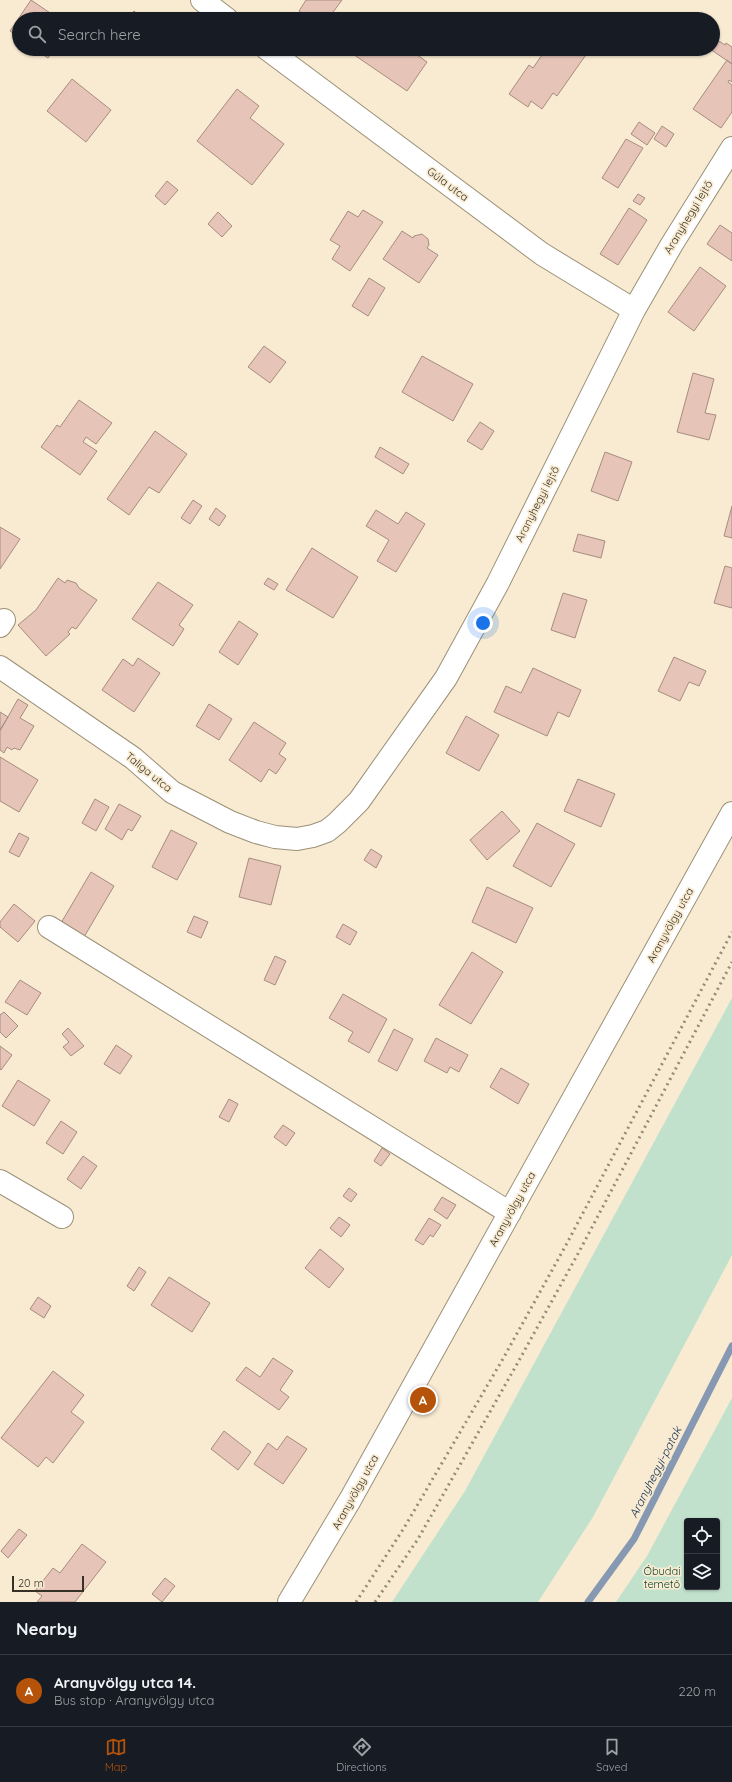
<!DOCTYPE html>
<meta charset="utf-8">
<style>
:root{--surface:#171b24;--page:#242831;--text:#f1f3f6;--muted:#9ea1a6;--line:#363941;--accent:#b45309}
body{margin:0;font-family:Quicksand,sans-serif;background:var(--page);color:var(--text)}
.controls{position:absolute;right:12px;bottom:12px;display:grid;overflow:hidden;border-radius:4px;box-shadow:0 1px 3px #0004}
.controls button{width:36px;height:36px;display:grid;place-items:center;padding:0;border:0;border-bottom:1px solid var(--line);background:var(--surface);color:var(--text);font:20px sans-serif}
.scale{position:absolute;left:12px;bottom:10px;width:72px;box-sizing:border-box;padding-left:4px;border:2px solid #363127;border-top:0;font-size:11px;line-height:14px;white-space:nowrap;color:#363127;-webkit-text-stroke:3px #f8ebd1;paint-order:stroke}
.you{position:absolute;left:483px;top:623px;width:14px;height:14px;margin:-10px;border:3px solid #fff;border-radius:50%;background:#1a73e8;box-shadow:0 0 0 6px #1a73e833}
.badge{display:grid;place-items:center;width:26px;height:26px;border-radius:50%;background:var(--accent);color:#fff;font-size:13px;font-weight:700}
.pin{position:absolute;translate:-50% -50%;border:2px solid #fff;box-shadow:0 1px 4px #0006}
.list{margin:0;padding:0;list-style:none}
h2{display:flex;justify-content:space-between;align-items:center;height:52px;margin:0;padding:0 16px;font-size:17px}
h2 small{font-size:13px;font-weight:400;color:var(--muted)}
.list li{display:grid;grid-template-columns:26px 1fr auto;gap:12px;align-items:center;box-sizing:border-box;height:72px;padding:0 16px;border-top:1px solid var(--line)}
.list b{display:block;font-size:15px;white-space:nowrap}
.list p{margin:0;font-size:13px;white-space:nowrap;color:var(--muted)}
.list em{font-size:13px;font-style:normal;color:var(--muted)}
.icon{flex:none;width:22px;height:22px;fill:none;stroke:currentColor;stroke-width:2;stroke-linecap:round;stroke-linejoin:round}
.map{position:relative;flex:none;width:732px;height:1602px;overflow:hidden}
.search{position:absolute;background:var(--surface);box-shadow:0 1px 3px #0004;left:12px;right:12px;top:12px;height:44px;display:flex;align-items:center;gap:10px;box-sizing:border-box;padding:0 14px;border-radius:22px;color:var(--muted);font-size:15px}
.sheet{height:124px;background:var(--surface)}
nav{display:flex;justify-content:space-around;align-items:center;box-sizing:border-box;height:56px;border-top:1px solid var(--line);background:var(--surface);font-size:11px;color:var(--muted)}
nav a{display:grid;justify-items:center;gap:2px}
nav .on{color:var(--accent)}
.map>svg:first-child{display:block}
</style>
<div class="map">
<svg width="732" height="1602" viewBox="0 0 732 1602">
<rect width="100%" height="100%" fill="#f8ebd1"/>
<path fill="#c1e1cd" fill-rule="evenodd" d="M 732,998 L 732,1255 L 593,1517 L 538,1602 L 392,1602 L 465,1491 Z
M 732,1398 L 732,1602 L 616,1602 L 647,1556 ZM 687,1521 L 717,1521 L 717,1587 L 687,1587 Z"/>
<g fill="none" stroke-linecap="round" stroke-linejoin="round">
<path stroke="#8799b2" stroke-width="7" d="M 588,1602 L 634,1539 L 732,1346"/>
</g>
<path fill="#e6c4b7" stroke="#a78c81" d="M 31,0 L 59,19 L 19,19 L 19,37 L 10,31 Z
M 306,0 L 342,0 L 328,19 L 310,19 L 299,11 Z
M 134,11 L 144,19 L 127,19 Z
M 713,37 L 725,45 L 726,43 L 732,47 L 732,64 L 710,49 L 713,49 Z
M 28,49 L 54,49 L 48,58 L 36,50 L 34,53 Z
M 348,49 L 409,49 L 427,62 L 407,91 L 347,50 Z
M 546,49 L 590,49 L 557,96 L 553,93 L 542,109 L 531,101 L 528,107 L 509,94 L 529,65 L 533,68 Z
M 727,60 L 732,64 L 732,82 L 729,80 L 728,82 L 732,85 L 732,112 L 721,128 L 693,109 Z
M 72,79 L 111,110 L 86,142 L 47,111 Z
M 237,89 L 259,106 L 250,118 L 284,144 L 252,185 L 197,141 Z
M 639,122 L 655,133 L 647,145 L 631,134 Z
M 662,126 L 674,134 L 666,147 L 654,139 Z
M 626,139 L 643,148 L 618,188 L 602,178 Z
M 167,181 L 178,190 L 165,205 L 155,196 Z
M 638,194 L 645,198 L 640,205 L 633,201 Z
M 629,208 L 647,220 L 618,265 L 600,254 Z
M 363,210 L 383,222 L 350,271 L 332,259 L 340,246 L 330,240 L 348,211 L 358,217 Z
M 218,212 L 232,226 L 222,237 L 208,224 Z
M 720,225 L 732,233 L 732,261 L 707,244 Z
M 402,231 L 413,238 L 414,236 L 422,234 L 428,239 L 429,245 L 427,248 L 438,255 L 419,283 L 383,259 Z
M 700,267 L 726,286 L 694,331 L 668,312 Z
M 369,278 L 385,288 L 368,316 L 352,306 Z
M 264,346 L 286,362 L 270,383 L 248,367 Z
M 422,356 L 473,384 L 453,421 L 402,392 Z
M 693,373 L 714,379 L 705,413 L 716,415 L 709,440 L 677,432 Z
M 79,400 L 112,423 L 96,444 L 86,437 L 83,442 L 97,451 L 80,475 L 41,447 L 57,425 L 60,427 Z
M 480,422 L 494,431 L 482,450 L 467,441 Z
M 155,431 L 187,454 L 159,493 L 149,487 L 129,515 L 107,499 Z
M 380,447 L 409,464 L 403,474 L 375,457 Z
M 605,452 L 632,462 L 618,501 L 591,491 Z
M 193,500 L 202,506 L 190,524 L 181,518 Z
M 732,506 L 732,538 L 724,536 Z
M 216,508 L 226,516 L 219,526 L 209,519 Z
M 376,510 L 398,524 L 406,512 L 425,524 L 396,572 L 377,561 L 389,540 L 366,526 Z
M 0,527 L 20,539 L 0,569 Z
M 578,534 L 605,541 L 601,558 L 573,551 Z
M 312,548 L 358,577 L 333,618 L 286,590 Z
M 725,566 L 732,568 L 732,608 L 714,603 Z
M 58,578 L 65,583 L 67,580 L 76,583 L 79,588 L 97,600 L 76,629 L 72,627 L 68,632 L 70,634 L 46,656 L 18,625 L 36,610 Z
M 268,578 L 278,584 L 274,590 L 264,584 Z
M 158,582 L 193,605 L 179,625 L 184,629 L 173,646 L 132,619 Z
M 563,593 L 587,600 L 575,638 L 551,630 Z
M 239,621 L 258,634 L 238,665 L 219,652 Z
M 674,657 L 706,671 L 699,686 L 689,682 L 680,701 L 658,691 Z
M 138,658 L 160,673 L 134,712 L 102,690 L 123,659 L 133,666 Z
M 533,668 L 581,690 L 569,717 L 558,712 L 547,736 L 494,712 L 506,686 L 521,693 Z
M 18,699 L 28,705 L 20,718 L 34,726 L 20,750 L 14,748 L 12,750 L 7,747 L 4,753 L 0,750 L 0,731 Z
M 209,704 L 232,719 L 219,740 L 196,726 Z
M 0,712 L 8,717 L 0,730 Z
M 466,716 L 499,735 L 479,771 L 446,753 Z
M 254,722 L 286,743 L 279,754 L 286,759 L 276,774 L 269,769 L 261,782 L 229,760 Z
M 0,757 L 38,780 L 19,812 L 0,801 Z
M 578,779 L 615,794 L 601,827 L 564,811 Z
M 95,799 L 109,807 L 96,831 L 82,823 Z
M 119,804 L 141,816 L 132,831 L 128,829 L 122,840 L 105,829 Z
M 502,811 L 520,831 L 487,860 L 470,840 Z
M 537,823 L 575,844 L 551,887 L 513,866 Z
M 171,830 L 197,843 L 177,880 L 152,867 Z
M 19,833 L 29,838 L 19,857 L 9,852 Z
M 371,849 L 382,856 L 376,868 L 364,860 Z
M 249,858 L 281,866 L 271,905 L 239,897 Z
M 91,872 L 114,886 L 84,937 L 61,923 Z
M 487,887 L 533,908 L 516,943 L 472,922 Z
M 14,904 L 35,921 L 18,942 L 0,927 L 0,922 Z
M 194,916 L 208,922 L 201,938 L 187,932 Z
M 343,924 L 357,932 L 350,945 L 336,937 Z
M 472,952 L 503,972 L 471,1024 L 439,1005 Z
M 275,956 L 286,961 L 275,985 L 264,980 Z
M 20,980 L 41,993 L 27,1015 L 5,1002 Z
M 343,994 L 387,1019 L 369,1053 L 348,1041 L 353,1032 L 329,1018 Z
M 4,1012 L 18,1026 L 6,1038 L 0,1032 L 0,1015 Z
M 68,1028 L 84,1046 L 71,1056 L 63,1047 L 69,1042 L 62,1034 Z
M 394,1029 L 413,1039 L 397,1071 L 378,1061 Z
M 436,1038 L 468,1055 L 459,1072 L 450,1067 L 447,1073 L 424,1061 Z
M 116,1045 L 132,1056 L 120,1074 L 104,1064 Z
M 0,1046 L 12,1055 L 1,1070 L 0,1069 Z
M 501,1068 L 529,1084 L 518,1104 L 490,1087 Z
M 18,1080 L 50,1100 L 34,1126 L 2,1106 Z
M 229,1099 L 238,1104 L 229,1122 L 219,1117 Z
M 61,1121 L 77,1132 L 63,1154 L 46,1143 Z
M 283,1125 L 295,1133 L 286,1146 L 274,1137 Z
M 382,1148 L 390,1154 L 381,1166 L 374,1161 Z
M 83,1156 L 97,1166 L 81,1189 L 67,1179 Z
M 349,1188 L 357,1194 L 351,1202 L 343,1196 Z
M 442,1197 L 456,1205 L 447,1219 L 434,1210 Z
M 339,1217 L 350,1225 L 341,1237 L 330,1228 Z
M 429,1218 L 441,1225 L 433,1237 L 430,1235 L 423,1245 L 415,1240 Z
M 320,1249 L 344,1269 L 329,1288 L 305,1268 Z
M 139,1267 L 146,1272 L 134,1291 L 127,1286 Z
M 169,1277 L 210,1303 L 192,1332 L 151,1305 Z
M 38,1297 L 51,1306 L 44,1318 L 30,1309 Z
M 273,1358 L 293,1371 L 280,1390 L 289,1397 L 279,1410 L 236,1380 L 246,1367 L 260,1377 Z
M 53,1371 L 84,1395 L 71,1412 L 84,1422 L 53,1463 L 46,1457 L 38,1467 L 1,1438 Z
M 224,1431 L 251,1452 L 238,1470 L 211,1449 Z
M 287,1436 L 307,1449 L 283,1484 L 254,1464 L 268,1443 L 277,1450 Z
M 19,1529 L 27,1535 L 8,1558 L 1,1551 Z
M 82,1544 L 106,1562 L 75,1602 L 37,1602 L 42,1596 L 35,1591 L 53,1568 L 60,1573 Z
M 165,1578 L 175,1586 L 162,1602 L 152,1594 Z"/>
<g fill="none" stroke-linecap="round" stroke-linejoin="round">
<g stroke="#9b9078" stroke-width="24">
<path id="minor" d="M 202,0 L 227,19
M 267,49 L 542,254 L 634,310
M 0,626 L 4,620
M 0,667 L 133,758 L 172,792 L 230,822 L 256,832 L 275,837 L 297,839 L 313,836 L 327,831 L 337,823 L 359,801 L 446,678 L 498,583 L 634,310 L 672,244 L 732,148
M 49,927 L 510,1213
M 0,1181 L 62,1217
M 289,1602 L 350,1500 L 732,813"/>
</g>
<use href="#minor" stroke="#fff" stroke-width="22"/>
<path stroke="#948b79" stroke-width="3" stroke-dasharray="2 4" stroke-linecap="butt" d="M 356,1602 L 404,1528 L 504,1357 L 566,1245 L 732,932
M 375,1602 L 418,1539 L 517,1364 L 580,1250 L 732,962"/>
</g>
<g text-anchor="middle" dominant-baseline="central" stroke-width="3.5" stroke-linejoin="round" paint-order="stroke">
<g font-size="11" fill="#363127" stroke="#f8ebd1">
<text transform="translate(448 184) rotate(37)">Gúla utca</text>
<text transform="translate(688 217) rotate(-59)">Aranyhegyi lejtő</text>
<text transform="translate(537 504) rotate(-63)">Aranyhegyi lejtő</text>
<text transform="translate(149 772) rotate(39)">Taliga utca</text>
<text transform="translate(670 925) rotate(-61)">Aranyvölgy utca</text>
<text transform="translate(512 1209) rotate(-61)">Aranyvölgy utca</text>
<text transform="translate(355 1492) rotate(-61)">Aranyvölgy utca</text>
</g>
<g font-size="11" fill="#0d452b" stroke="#f8ebd1">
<text x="662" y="1571">Óbudai<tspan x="662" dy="13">temető</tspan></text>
</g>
<g font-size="12" font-style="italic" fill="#153054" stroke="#f8ebd1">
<text transform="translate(655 1472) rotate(-63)">Aranyhegyi-patak</text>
</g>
</g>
</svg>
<div class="controls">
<button><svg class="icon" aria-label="locate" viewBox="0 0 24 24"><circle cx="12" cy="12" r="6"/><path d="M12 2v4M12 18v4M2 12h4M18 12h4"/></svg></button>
<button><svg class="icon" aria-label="layers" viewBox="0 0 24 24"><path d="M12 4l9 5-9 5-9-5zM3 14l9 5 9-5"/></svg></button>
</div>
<div class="scale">20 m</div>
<div class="you"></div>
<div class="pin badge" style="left:423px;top:1400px">A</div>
<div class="search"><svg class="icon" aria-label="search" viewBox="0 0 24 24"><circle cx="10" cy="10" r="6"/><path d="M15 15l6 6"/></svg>Search here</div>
</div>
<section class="sheet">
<h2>Nearby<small></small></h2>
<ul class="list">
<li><span class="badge">A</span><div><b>Aranyvölgy utca 14.</b><p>Bus stop · Aranyvölgy utca</p></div><em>220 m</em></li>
</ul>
</section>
<nav>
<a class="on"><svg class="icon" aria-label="map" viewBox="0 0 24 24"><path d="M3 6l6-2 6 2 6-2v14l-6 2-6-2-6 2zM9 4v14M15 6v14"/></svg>Map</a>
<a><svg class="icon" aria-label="directions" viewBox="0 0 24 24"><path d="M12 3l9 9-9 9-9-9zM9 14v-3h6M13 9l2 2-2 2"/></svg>Directions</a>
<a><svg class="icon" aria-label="saved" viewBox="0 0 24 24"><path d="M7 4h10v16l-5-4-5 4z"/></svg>Saved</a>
</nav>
